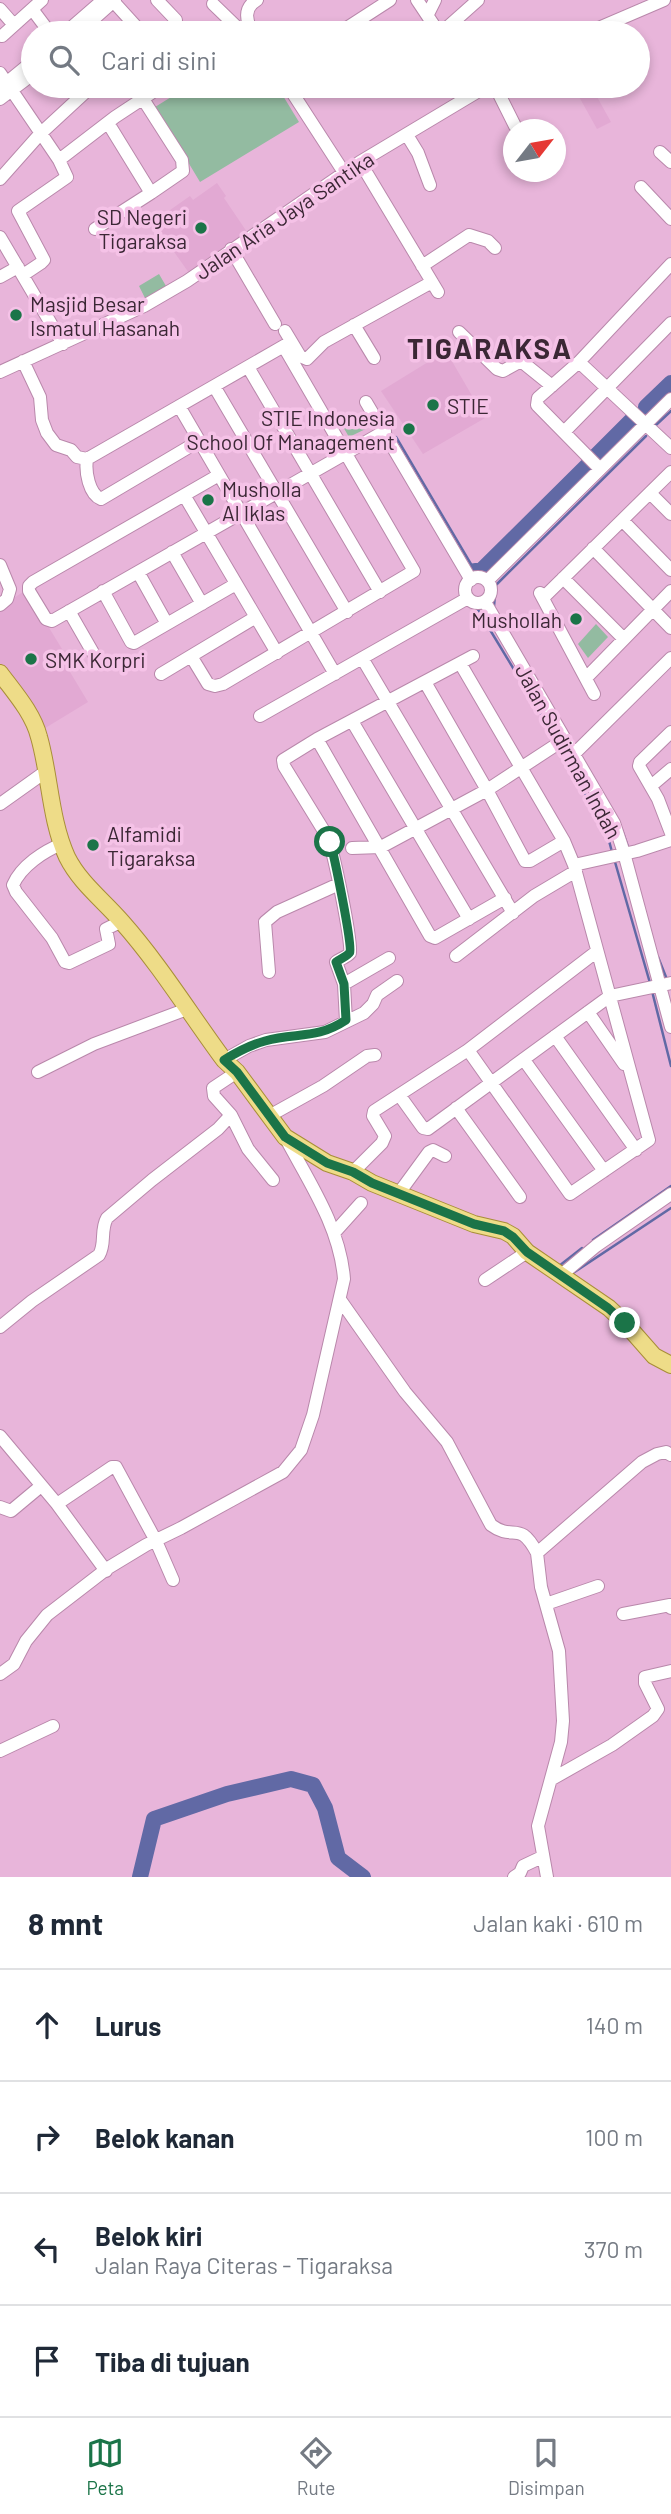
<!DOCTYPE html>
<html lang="id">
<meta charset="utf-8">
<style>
:root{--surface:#fff;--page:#f2f2f3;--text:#1f2937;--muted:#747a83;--line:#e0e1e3;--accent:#1b7448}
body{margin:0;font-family:Barlow,sans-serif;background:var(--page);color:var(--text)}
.compass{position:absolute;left:503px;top:119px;width:63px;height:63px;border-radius:50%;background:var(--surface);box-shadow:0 4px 10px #0003;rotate:59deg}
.stop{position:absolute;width:21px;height:21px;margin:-16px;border:5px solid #1b7448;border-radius:50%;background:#fff}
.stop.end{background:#1b7448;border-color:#fff;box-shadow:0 2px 7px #0008}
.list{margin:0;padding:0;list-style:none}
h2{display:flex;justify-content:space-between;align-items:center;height:91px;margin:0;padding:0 28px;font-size:30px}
h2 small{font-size:23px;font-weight:400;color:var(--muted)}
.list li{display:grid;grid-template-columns:46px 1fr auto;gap:21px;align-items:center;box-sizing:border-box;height:112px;padding:0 28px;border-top:2px solid var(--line)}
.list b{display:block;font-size:26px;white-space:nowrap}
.list p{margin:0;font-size:23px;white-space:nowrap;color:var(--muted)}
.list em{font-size:23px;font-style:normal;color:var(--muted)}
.icon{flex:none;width:38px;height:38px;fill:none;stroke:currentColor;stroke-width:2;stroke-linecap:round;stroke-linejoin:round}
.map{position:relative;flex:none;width:671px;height:1877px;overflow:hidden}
.search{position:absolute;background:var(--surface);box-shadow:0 4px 10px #0003;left:21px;right:21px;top:21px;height:77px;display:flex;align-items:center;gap:18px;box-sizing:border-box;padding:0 24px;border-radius:38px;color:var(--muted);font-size:26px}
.sheet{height:539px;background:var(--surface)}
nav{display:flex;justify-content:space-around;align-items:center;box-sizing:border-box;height:98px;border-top:2px solid var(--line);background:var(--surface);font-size:19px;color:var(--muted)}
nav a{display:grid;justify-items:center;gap:4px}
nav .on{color:var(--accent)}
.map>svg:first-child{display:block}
</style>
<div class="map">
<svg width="671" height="1877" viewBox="0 0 671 1877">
<rect width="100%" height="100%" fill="#e8b5da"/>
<path fill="#e2a9d3" d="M 573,86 L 591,86 L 611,122 L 597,129 Z
M 217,183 L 226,196 L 224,198 L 247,232 L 189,273 L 153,222 L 190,196 L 193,200 Z
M 446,351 L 485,418 L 423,454 L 381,391 Z
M 26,590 L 62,649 L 58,652 L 88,702 L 42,730 L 0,667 L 0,607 Z"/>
<path fill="#93bba1" d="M 189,86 L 277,86 L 299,122 L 200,182 L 155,107 Z
M 159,274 L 166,286 L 145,298 L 139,286 Z
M 366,411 L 374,425 L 349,437 L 342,425 Z
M 596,624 L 608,637 L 588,658 L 578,644 Z"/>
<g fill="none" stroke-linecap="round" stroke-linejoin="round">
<path stroke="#6169a5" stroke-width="2.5" d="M 656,425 L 671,411
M 396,437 L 475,571
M 494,606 L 496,585 L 646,436
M 478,610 L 556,739
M 561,749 L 608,837 L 612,852
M 622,830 L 628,847
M 615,862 L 650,983
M 658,957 L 666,977
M 652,991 L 671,1066
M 593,1240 L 671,1186
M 559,1266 L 582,1248
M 570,1275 L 671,1208"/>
<path stroke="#6169a5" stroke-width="16" d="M 646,407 L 671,383
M 596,456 L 631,421
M 475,571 L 481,571 L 589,464
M 140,1877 L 154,1819 L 227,1794 L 291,1779 L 313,1785 L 325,1808 L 338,1858 L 363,1877"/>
<g stroke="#b988ab" stroke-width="14">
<path id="minor" d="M 112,0 L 142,33
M 157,0 L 176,20
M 417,0 L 439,33
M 213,4 L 242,32
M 0,9 L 14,25
M 32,9 L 50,33
M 428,14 L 435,0
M 65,33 L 103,0
M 78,33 L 115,0
M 253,33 C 246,21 243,8 257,0
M 339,33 L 390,0
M 441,33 L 478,0
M 587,33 L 664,0
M 2,36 L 42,0
M 0,73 L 59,160 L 67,177 L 18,211 L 44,260 L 41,263 L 23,275
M 288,86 L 345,174
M 495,86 L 515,126
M 0,88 L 33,61
M 0,99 L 33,74
M 108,123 L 151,193 L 183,171 L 182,160 L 143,99
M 407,135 L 418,153 L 430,185
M 660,152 L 671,162
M 59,160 L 115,117 L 162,86
M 360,162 L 438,292
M 0,179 L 40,134 L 92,86
M 641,187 L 671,219
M 95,229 L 151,193
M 0,237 L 63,344
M 231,249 L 275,324
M 422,266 L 469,235 L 488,241 L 495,248
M 0,277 L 18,267
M 354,325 L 374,358
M 285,331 L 300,356 L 307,359 L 324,342 L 432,282
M 459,332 L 497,369 L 503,371 L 521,361 L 552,386
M 23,361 L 40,397 L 42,420 L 47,433 L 56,445 L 71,450 L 77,457 L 87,459 L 289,343
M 579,362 L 671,448
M 248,367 L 380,592
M 0,372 L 144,306 L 187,281 L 360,162 L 487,86
M 214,386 L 347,612
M 366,402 L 471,580
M 179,406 L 335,674
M 565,431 L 671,323
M 87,459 C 85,472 89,494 101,499 L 199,441
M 600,469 L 537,405 L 538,398 L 579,362 L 671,264
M 219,475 L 33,582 L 29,586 L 29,591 L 46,619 L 52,621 L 385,431
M 650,493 L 671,514
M 184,495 L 277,653
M 622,520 L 671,570
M 593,548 L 671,628
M 172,552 L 202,604
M 0,565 L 10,589 L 7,599 L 0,605
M 138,572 L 167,624
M465 590a13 13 0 1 1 26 0a13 13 0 1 1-26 0Z
M 563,578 L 624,639
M 487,581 L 671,399
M 103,591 L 131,642 L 134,643 L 236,584
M 540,593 L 594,694
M 543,598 L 671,472
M 485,602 L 614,823 L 624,853 L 671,1027
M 69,611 L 96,658
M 191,656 L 208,684 L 215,686 L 223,684 L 414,571 L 284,347
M 362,658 L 513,913
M 460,663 L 564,841 L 574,865 L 649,1140 L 570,1194 L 468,1050
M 161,674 L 256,617
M 586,678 L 671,591
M 425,682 L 487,790 L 525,861 L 530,861 L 564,841
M 260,716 L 468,598
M 352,721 L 469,919
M 671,732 L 640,762 L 639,766 L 658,799 L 671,833
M 317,739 L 430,936 L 435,938 L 505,898
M 574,754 L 671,658
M 651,786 L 671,769
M 0,804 L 45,772
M 62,844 C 44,851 21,866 13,885 L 16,892 L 52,938 L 65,962 L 69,963 L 109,944 L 106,929 L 122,921
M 352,848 L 381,847 L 487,790 L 565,739
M 574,865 L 637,851 L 671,840
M 456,956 L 534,896 L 576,871
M 269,972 L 265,922 L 277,912 L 339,884
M 344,984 L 336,962 C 340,959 347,957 350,953 C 353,947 333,847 327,836 L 284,766 L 283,760 L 317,739 L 473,656
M 588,1012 L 624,1064
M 346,1021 L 344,984 L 389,958
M 555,1036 L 636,1150
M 224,1060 L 249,1046 L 266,1040 L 325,1032 L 364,1013 L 373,1004 L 377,995 L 397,981
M 524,1060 L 604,1171
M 38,1072 L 94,1044 L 187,1009
M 400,1096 L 423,1128 L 428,1129 L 610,996 L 671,983
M 456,1108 L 520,1197
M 231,1115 L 248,1149 L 273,1180
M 269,1116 L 323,1086 L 367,1056 L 375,1055
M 353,1172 L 382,1143 L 385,1136 L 373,1116 L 374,1111 L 468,1050 L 596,952
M 399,1193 L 429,1152 L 433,1150 L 445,1156
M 334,1233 L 361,1203
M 560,1276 L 596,1246 L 671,1194
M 485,1280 L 527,1252
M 341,1301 L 405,1392 L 447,1442 L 491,1525 C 514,1542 519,1519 537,1553
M 0,1327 L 32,1301 L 99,1255 C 106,1244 100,1230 107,1218 L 152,1180 L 218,1129 L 231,1115 L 214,1096 L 213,1088 L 237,1072
M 0,1436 L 57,1504 L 112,1467 L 116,1467 L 156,1541 L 173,1580
M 57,1504 L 106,1571
M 0,1507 L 11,1511 L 41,1486
M 546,1604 L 598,1586
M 623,1614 L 670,1605 L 671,1608
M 0,1674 L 14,1664 L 26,1641 L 47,1615 L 108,1568 L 146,1545 L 181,1528 L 283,1472 L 301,1450 L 313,1415 L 344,1279 C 340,1227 309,1182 285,1137
M 0,1751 L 53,1726
M 552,1779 L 612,1745 L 653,1716 L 658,1709 L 645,1683 L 645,1677 L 671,1671
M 514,1877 L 520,1873 L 523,1866 L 542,1857
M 547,1877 L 538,1826 L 561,1742 L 563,1721 L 559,1651 L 541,1587 L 537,1553 L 642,1462 L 657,1454 L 666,1452 L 671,1455"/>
</g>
<g stroke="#a88e38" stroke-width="18">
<path id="major" d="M 0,673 C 14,692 33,713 39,737 C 50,775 50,820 67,857 C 80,883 103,900 122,922 C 160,965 190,1014 224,1060 L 237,1072 L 285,1137 L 327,1163 L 353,1172 L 372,1183 L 474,1224 L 504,1231 L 513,1236 L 527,1252 L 609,1308 L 625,1323 L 654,1356 L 671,1365"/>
</g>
<use href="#minor" stroke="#fff" stroke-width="12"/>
<use href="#major" stroke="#eedc88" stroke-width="16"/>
</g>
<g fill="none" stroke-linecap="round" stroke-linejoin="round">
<path stroke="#1b7448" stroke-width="9" d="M 330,842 C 334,854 353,948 350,952 C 348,956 340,959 336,962 L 344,984 L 346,1020 C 316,1040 296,1032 265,1041 C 250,1045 237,1052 224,1060 L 237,1072 L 285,1137 L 327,1163 L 353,1172 L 372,1183 L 474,1224 L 504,1231 L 513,1237 L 527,1252 L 608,1308 L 625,1323"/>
</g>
<g fill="#1b7448" stroke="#f5c2e7" stroke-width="2.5">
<circle cx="201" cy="228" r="7"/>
<circle cx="16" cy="315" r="7"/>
<circle cx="433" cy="405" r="7"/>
<circle cx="409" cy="429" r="7"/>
<circle cx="208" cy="500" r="7"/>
<circle cx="576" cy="619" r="7"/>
<circle cx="31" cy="659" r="7"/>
<circle cx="93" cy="845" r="7"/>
</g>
<g text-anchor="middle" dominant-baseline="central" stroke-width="7" stroke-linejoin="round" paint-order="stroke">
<g font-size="21" fill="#3b2735" stroke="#f5c2e7">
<text transform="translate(284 215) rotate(-34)">Jalan Aria Jaya Santika</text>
<text transform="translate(569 751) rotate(61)">Jalan Sudirman Indah</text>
</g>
<g font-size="21" fill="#3b2735" stroke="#f5c2e7" text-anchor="start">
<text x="187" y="216" text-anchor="end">SD Negeri<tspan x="187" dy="24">Tigaraksa</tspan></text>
<text x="30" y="303">Masjid Besar<tspan x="30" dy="24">Ismatul Hasanah</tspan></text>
<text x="447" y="405">STIE</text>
<text x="395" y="417" text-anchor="end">STIE Indonesia<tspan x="395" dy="24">School Of Management</tspan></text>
<text x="222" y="488">Musholla<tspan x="222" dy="24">Al Iklas</tspan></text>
<text x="562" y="619" text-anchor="end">Mushollah</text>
<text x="45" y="659">SMK Korpri</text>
<text x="107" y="833">Alfamidi<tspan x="107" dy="24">Tigaraksa</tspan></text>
</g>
<g font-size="28" font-weight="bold" letter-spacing="2" fill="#3b2735" stroke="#f5c2e7">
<text x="490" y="348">TIGARAKSA</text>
</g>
</g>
</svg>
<svg class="compass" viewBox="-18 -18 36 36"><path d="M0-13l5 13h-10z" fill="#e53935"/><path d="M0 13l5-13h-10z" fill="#747a83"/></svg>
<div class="stop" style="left:330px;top:842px"></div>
<div class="stop end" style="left:625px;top:1323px"></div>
<div class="search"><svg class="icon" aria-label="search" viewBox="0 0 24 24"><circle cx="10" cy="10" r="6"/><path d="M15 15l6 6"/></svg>Cari di sini</div>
</div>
<section class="sheet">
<h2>8 mnt<small>Jalan kaki · 610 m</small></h2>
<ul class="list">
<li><svg class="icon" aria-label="ahead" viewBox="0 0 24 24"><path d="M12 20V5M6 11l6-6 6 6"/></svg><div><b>Lurus</b></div><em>140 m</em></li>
<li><svg class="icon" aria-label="right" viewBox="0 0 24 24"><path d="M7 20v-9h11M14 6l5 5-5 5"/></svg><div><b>Belok kanan</b></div><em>100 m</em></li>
<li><svg class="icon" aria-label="left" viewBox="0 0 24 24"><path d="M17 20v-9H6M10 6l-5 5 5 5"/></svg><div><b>Belok kiri</b><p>Jalan Raya Citeras - Tigaraksa</p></div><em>370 m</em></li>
<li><svg class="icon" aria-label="arrive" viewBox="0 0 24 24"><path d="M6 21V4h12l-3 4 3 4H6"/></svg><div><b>Tiba di tujuan</b></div></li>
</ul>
</section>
<nav>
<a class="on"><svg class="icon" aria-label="map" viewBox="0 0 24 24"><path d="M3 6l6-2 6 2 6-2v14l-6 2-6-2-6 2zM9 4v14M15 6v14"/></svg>Peta</a>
<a><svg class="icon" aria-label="directions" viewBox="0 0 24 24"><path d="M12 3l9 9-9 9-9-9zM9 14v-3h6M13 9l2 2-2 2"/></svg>Rute</a>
<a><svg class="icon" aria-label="saved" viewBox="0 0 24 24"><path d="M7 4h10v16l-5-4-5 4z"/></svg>Disimpan</a>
</nav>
